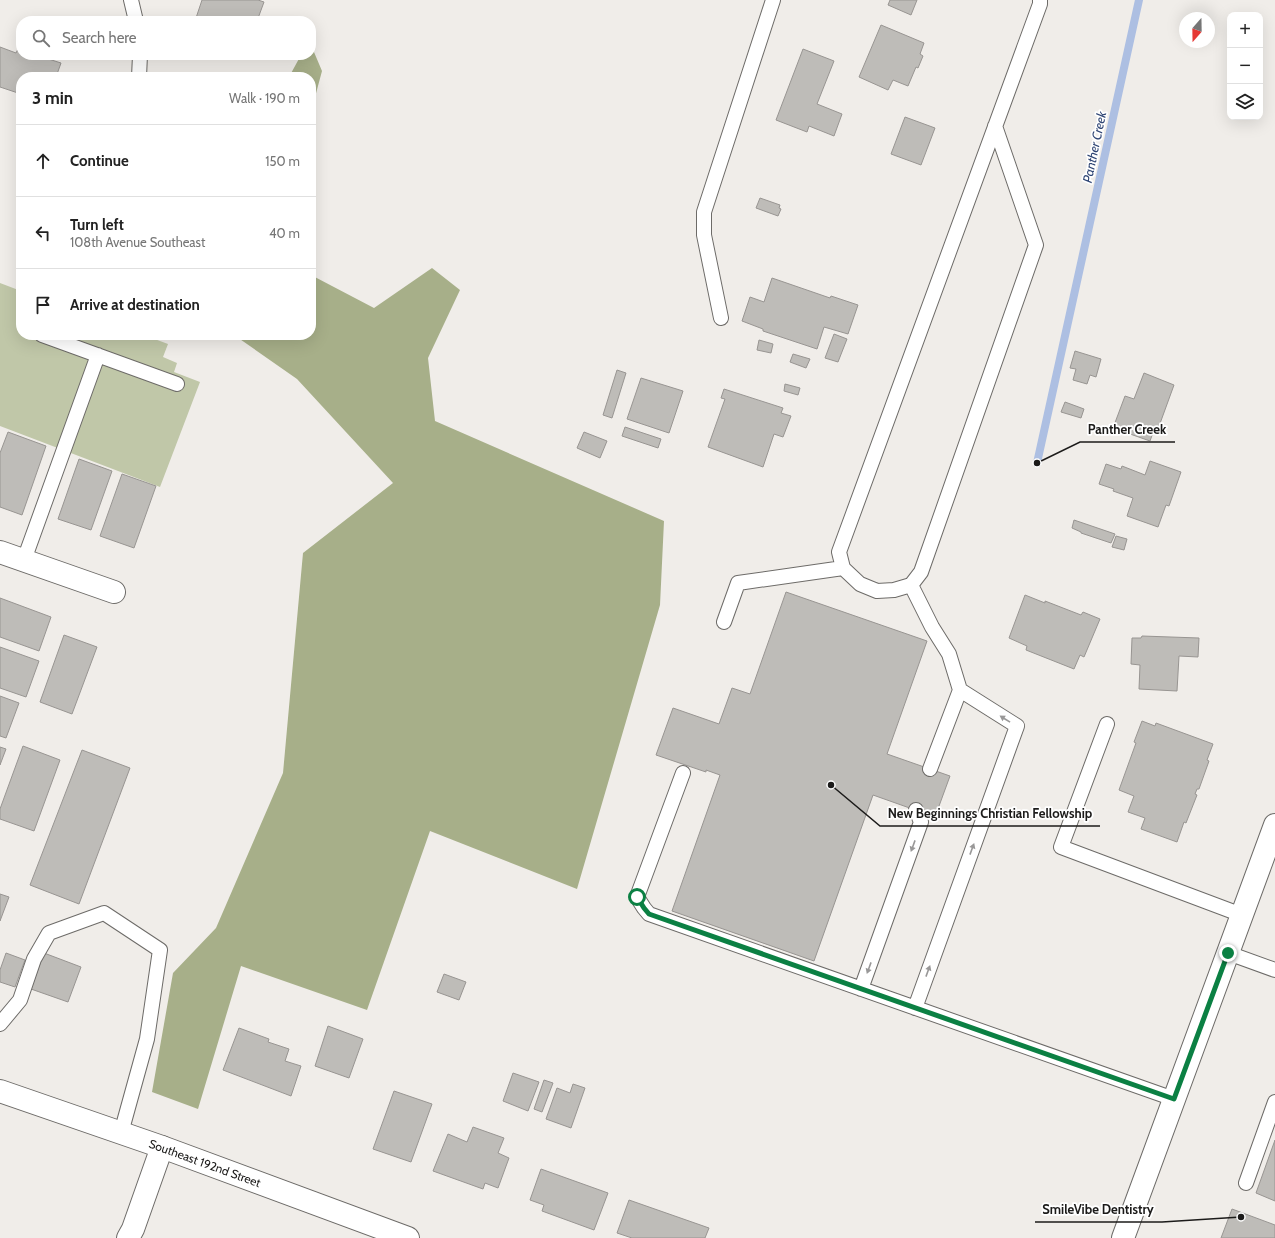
<!DOCTYPE html>
<meta charset="utf-8">
<style>
:root{--surface:#fff;--page:#f6f6f6;--text:#222;--muted:#767676;--line:#e0e0e0}
body{margin:0;font-family:Cabin,sans-serif;background:var(--page);color:var(--text)}
.controls{position:absolute;right:12px;top:12px;display:grid;overflow:hidden;border-radius:8px;box-shadow:0 4px 16px #0002}
.controls button{width:36px;height:36px;display:grid;place-items:center;padding:0;border:0;border-bottom:1px solid var(--line);background:var(--surface);color:var(--text);font:20px sans-serif}
.compass{position:absolute;left:1179px;top:12px;width:36px;height:36px;border-radius:50%;background:var(--surface);box-shadow:0 4px 16px #0002;rotate:200deg}
.stop{position:absolute;width:12px;height:12px;margin:-9px;border:3px solid #0b8043;border-radius:50%;background:#fff}
.stop.end{background:#0b8043;border-color:#fff;box-shadow:0 1px 4px #0008}
.list{margin:0;padding:0;list-style:none}
h2{display:flex;justify-content:space-between;align-items:center;height:52px;margin:0;padding:0 16px;font-size:17px}
h2 small{font-size:13px;font-weight:400;color:var(--muted)}
.list li{display:grid;grid-template-columns:26px 1fr auto;gap:12px;align-items:center;box-sizing:border-box;height:72px;padding:0 16px;border-top:1px solid var(--line)}
.list b{display:block;font-size:15px;white-space:nowrap}
.list p{margin:0;font-size:13px;white-space:nowrap;color:var(--muted)}
.list em{font-size:13px;font-style:normal;color:var(--muted)}
.icon{flex:none;width:22px;height:22px;fill:none;stroke:currentColor;stroke-width:2;stroke-linecap:round;stroke-linejoin:round}
.map{position:relative;flex:none;width:1275px;height:1238px;overflow:hidden}
.search{position:absolute;background:var(--surface);box-shadow:0 4px 16px #0002;left:16px;top:16px;width:300px;height:44px;display:flex;align-items:center;gap:10px;box-sizing:border-box;padding:0 14px;border-radius:16px;color:var(--muted);font-size:15px}
.panel{position:absolute;background:var(--surface);box-shadow:0 4px 16px #0002;left:16px;top:72px;width:300px;height:268px;border-radius:16px}
.map>svg:first-child{display:block}
</style>
<div class="map">
<svg width="1275" height="1238" viewBox="0 0 1275 1238">
<rect width="100%" height="100%" fill="#f0ede9"/>
<path fill="#c0c7a8" d="M 0,283 L 21,291 L 21,335 L 144,335 L 168,344 L 163,357 L 177,363 L 174,372 L 200,382 L 160,487 L 0,426 Z"/>
<path fill="#a7af89" d="M 311,45 L 322,71 L 311,112 L 311,77 L 289,77 L 301,55 L 311,55 Z
M 432,268 L 460,290 L 428,358 L 435,421 L 664,521 L 660,605 L 577,889 L 430,831 L 367,1010 L 241,966 L 198,1109 L 152,1092 L 173,973 L 216,928 L 283,773 L 303,553 L 393,483 L 297,379 L 234,335 L 311,335 L 311,275 L 374,308 Z"/>
<g fill="none" stroke-linecap="round" stroke-linejoin="round">
<path stroke="#adbfe2" stroke-width="8" d="M 1037,463 L 1139,0"/>
</g>
<path fill="#bebcb8" stroke="#989592" d="M 202,0 L 258,0 L 264,2 L 257,21 L 195,21 Z
M 890,0 L 917,0 L 911,15 L 888,5 Z
M 881,25 L 924,43 L 920,54 L 923,56 L 918,68 L 916,67 L 908,86 L 893,80 L 888,90 L 859,77 Z
M 0,47 L 16,53 L 18,49 L 21,50 L 21,55 L 36,55 L 61,63 L 56,77 L 21,77 L 21,94 L 0,87 Z
M 803,49 L 834,61 L 817,104 L 842,114 L 834,136 L 809,126 L 807,132 L 776,120 Z
M 905,117 L 935,128 L 921,165 L 891,154 Z
M 760,198 L 780,205 L 779,208 L 781,209 L 778,216 L 756,208 Z
M 772,278 L 830,298 L 831,296 L 858,305 L 848,334 L 824,327 L 817,349 L 763,331 L 763,329 L 742,321 L 750,297 L 764,302 Z
M 834,334 L 847,339 L 838,362 L 825,358 Z
M 759,340 L 773,344 L 771,353 L 757,350 Z
M 1075,351 L 1101,359 L 1096,377 L 1090,375 L 1087,384 L 1073,380 L 1076,369 L 1070,368 Z
M 793,354 L 810,359 L 806,368 L 790,362 Z
M 617,370 L 626,373 L 612,418 L 603,415 Z
M 1144,373 L 1174,385 L 1158,429 L 1155,427 L 1150,441 L 1113,428 L 1125,396 L 1134,399 Z
M 641,378 L 683,391 L 669,433 L 627,419 Z
M 785,384 L 800,388 L 798,395 L 784,391 Z
M 724,389 L 783,408 L 781,413 L 791,416 L 783,437 L 774,434 L 763,467 L 708,447 L 725,399 L 721,398 Z
M 1065,402 L 1084,409 L 1081,418 L 1061,412 Z
M 625,427 L 661,439 L 658,448 L 622,436 Z
M 8,432 L 46,446 L 22,515 L 0,507 L 0,453 Z
M 584,432 L 607,441 L 600,458 L 577,448 Z
M 79,459 L 112,471 L 91,530 L 58,519 Z
M 1150,461 L 1181,472 L 1169,506 L 1166,505 L 1158,527 L 1127,516 L 1133,498 L 1113,491 L 1114,489 L 1099,484 L 1106,464 L 1121,469 L 1122,466 L 1145,475 Z
M 122,474 L 156,486 L 134,548 L 100,536 Z
M 1074,520 L 1115,534 L 1111,543 L 1081,533 L 1081,532 L 1072,528 Z
M 1116,536 L 1127,539 L 1124,550 L 1112,547 Z
M 786,592 L 927,641 L 887,754 L 950,776 L 935,817 L 873,795 L 814,961 L 672,911 L 720,775 L 706,770 L 706,772 L 656,755 L 673,708 L 719,724 L 732,688 L 750,694 Z
M 1025,595 L 1045,603 L 1045,601 L 1081,615 L 1083,612 L 1100,619 L 1084,657 L 1080,655 L 1074,669 L 1026,650 L 1027,646 L 1009,638 Z
M 0,598 L 51,617 L 39,651 L 0,637 Z
M 64,635 L 97,647 L 72,714 L 40,702 Z
M 1142,636 L 1199,638 L 1198,657 L 1179,656 L 1177,691 L 1139,689 L 1140,665 L 1131,664 L 1132,638 L 1141,638 Z
M 0,647 L 39,661 L 26,697 L 0,688 Z
M 0,696 L 19,703 L 6,738 L 0,736 Z
M 1142,721 L 1155,726 L 1156,723 L 1213,744 L 1207,760 L 1209,761 L 1199,789 L 1197,789 L 1195,794 L 1197,795 L 1186,823 L 1184,822 L 1177,842 L 1141,829 L 1145,818 L 1128,812 L 1134,796 L 1119,790 L 1136,743 L 1134,742 Z
M 23,746 L 60,760 L 34,831 L 0,819 L 0,809 Z
M 0,747 L 6,749 L 0,765 Z
M 82,750 L 130,768 L 79,904 L 30,885 Z
M 0,894 L 9,897 L 0,921 Z
M 6,953 L 25,960 L 15,987 L 0,982 L 0,970 Z
M 44,953 L 81,967 L 68,1002 L 31,989 Z
M 444,974 L 466,982 L 459,1000 L 437,992 Z
M 328,1026 L 363,1039 L 349,1078 L 315,1066 Z
M 239,1028 L 269,1039 L 268,1042 L 289,1049 L 285,1061 L 301,1066 L 291,1096 L 223,1070 Z
M 513,1073 L 539,1082 L 528,1111 L 503,1101 Z
M 544,1080 L 553,1083 L 542,1112 L 534,1109 Z
M 573,1084 L 585,1088 L 571,1128 L 546,1119 L 557,1088 L 570,1093 Z
M 394,1091 L 432,1104 L 411,1162 L 373,1149 Z
M 473,1127 L 504,1138 L 498,1153 L 509,1158 L 498,1188 L 485,1183 L 483,1189 L 433,1171 L 448,1134 L 467,1142 Z
M 1275,1140 L 1275,1201 L 1256,1193 Z
M 541,1169 L 608,1193 L 594,1230 L 542,1211 L 544,1205 L 530,1200 Z
M 629,1200 L 709,1228 L 705,1238 L 632,1238 L 617,1233 Z
M 1232,1209 L 1275,1225 L 1275,1238 L 1221,1238 Z"/>
<g fill="none" stroke-linecap="round" stroke-linejoin="round">
<g stroke="#6d6b68" stroke-width="16">
<path id="service" d="M 131,0 L 136,21
M 139,77 L 140,55
M 995,126 L 1036,245 L 921,572 L 911,585 L 894,590 L 877,591 L 860,584 L 843,568 L 839,552 L 1040,4 L 1040,0
M 721,318 L 704,235 L 704,212 L 773,0
M 42,335 L 177,384
M 24,560 L 98,355
M 911,585 L 932,627 L 949,654 L 960,690
M 724,622 L 738,583 L 843,568
M 1107,724 L 1061,847 L 1242,915
M 683,773 L 637,897 L 644,908 L 649,914 L 1174,1099
M 1228,953 L 1275,970
M 861,989 L 921,822 L 916,810
M 915,1008 L 1017,726 L 960,690 L 930,769
M 0,1024 L 20,1000 L 34,959 L 49,933 L 104,913 L 160,950 L 147,1039 L 121,1133
M 1246,1183 L 1275,1102"/>
</g>
<g stroke="#6d6b68" stroke-width="24">
<path id="minor" d="M 0,552 L 114,592
M 128,1238 L 133,1229 L 162,1147"/>
</g>
<g stroke="#6d6b68" stroke-width="24">
<path id="tertiary" d="M 0,1091 L 162,1147 L 408,1238"/>
</g>
<g stroke="#6d6b68" stroke-width="24">
<path id="primary" d="M 1123,1238 L 1275,825"/>
</g>
<use href="#service" stroke="#fff" stroke-width="14"/>
<use href="#minor" stroke="#fff" stroke-width="22"/>
<use href="#tertiary" stroke="#fff" stroke-width="22"/>
<use href="#primary" stroke="#fff" stroke-width="22"/>
</g>
<defs><path id="oneway-solid" d="M-6-.8H1V-3.2L6.5 0L1 3.2V.8H-6Z"/></defs>
<g fill="#999898">
<use href="#oneway-solid" transform="translate(1005 719) rotate(-148)"/>
<use href="#oneway-solid" transform="translate(913 846) rotate(110)"/>
<use href="#oneway-solid" transform="translate(972 849) rotate(-70)"/>
<use href="#oneway-solid" transform="translate(869 968) rotate(110)"/>
<use href="#oneway-solid" transform="translate(928 971) rotate(-70)"/>
</g>
<g fill="none" stroke-linecap="round" stroke-linejoin="round">
<path stroke="#0b8043" stroke-width="5" d="M 637,897 L 644,908 L 649,914 L 1174,1099 L 1228,953"/>
</g>
<g text-anchor="middle" dominant-baseline="central" stroke-width="3.5" stroke-linejoin="round" paint-order="stroke">
<g font-size="12" fill="#1c1b1a" stroke="#fff">
<text transform="translate(205 1163) rotate(20)">Southeast 192nd Street</text>
</g>
<g font-size="13" font-style="italic" fill="#2f4574" stroke="#fff">
<text transform="translate(1094 147) rotate(-78)">Panther Creek</text>
</g>
</g>
<path fill="none" stroke="#1c1b1a" stroke-width="1.5" d="M1037 463L1080 442H1175M831 785L880 826H1100M1241 1217L1162 1222H1035"/>
<g fill="#1c1b1a" stroke="#fff" stroke-width="1.5">
<circle cx="1037" cy="463" r="4"/>
<circle cx="831" cy="785" r="4"/>
<circle cx="1241" cy="1217" r="4"/>
</g>
<g font-size="13" text-anchor="middle" font-weight="bold" fill="#1c1b1a" stroke="#fff" stroke-width="3.5" stroke-linejoin="round" paint-order="stroke">
<text x="1127" y="434">Panther Creek</text>
<text x="990" y="818">New Beginnings Christian Fellowship</text>
<text x="1098" y="1214">SmileVibe Dentistry</text>
</g>
</svg>
<div class="controls">
<button>+</button>
<button>−</button>
<button><svg class="icon" aria-label="layers" viewBox="0 0 24 24"><path d="M12 4l9 5-9 5-9-5zM3 14l9 5 9-5"/></svg></button>
</div>
<svg class="compass" viewBox="-18 -18 36 36"><path d="M0-13l5 13h-10z" fill="#e53935"/><path d="M0 13l5-13h-10z" fill="#767676"/></svg>
<div class="stop" style="left:637px;top:897px"></div>
<div class="stop end" style="left:1228px;top:953px"></div>
<div class="search"><svg class="icon" aria-label="search" viewBox="0 0 24 24"><circle cx="10" cy="10" r="6"/><path d="M15 15l6 6"/></svg>Search here</div>
<section class="panel">
<h2>3 min<small>Walk · 190 m</small></h2>
<ul class="list">
<li><svg class="icon" aria-label="ahead" viewBox="0 0 24 24"><path d="M12 20V5M6 11l6-6 6 6"/></svg><div><b>Continue</b></div><em>150 m</em></li>
<li><svg class="icon" aria-label="left" viewBox="0 0 24 24"><path d="M17 20v-9H6M10 6l-5 5 5 5"/></svg><div><b>Turn left</b><p>108th Avenue Southeast</p></div><em>40 m</em></li>
<li><svg class="icon" aria-label="arrive" viewBox="0 0 24 24"><path d="M6 21V4h12l-3 4 3 4H6"/></svg><div><b>Arrive at destination</b></div></li>
</ul>
</section>
</div>
